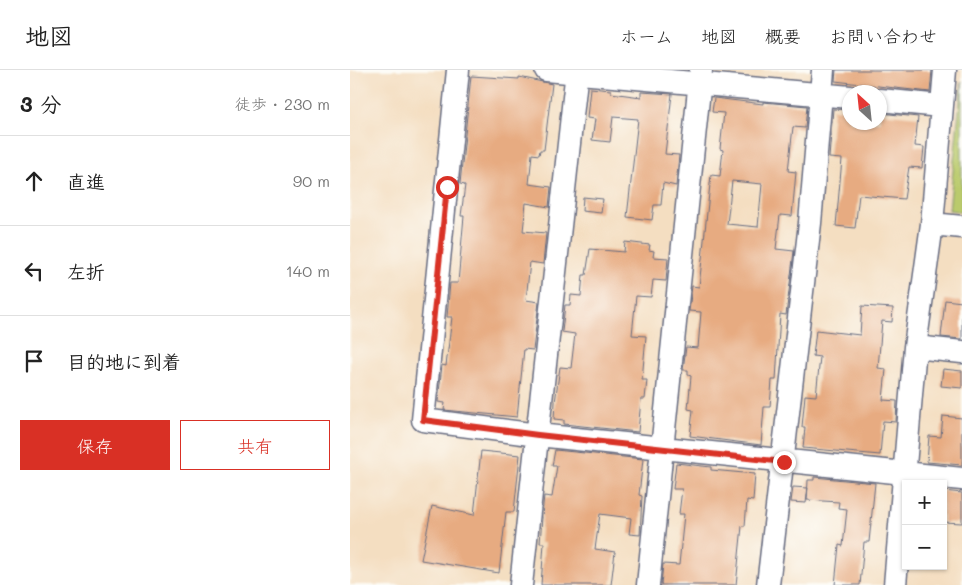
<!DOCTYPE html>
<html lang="ja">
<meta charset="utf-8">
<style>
:root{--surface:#fff;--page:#f2f2f2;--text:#222;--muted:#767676;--line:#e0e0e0;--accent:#d93025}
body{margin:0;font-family:Mali,"Klee One",sans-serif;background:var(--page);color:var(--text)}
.controls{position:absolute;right:15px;bottom:15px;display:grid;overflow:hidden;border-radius:0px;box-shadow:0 1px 4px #0004}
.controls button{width:45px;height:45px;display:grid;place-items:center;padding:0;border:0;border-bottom:1px solid var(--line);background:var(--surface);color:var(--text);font:25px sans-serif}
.compass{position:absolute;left:492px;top:15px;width:45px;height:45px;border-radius:50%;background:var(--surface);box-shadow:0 1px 4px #0004;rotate:333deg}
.stop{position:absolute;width:15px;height:15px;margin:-11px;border:4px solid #d93025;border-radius:50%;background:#fff}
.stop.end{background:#d93025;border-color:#fff;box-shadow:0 1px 5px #0008}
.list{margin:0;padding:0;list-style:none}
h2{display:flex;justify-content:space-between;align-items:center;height:65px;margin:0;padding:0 20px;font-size:21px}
h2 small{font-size:16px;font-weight:400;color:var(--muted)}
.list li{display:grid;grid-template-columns:32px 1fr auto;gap:15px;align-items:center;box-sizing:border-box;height:90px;padding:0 20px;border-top:1px solid var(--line)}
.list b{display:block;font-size:19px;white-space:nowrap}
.list em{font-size:16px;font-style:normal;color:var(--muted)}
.actions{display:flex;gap:10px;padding:15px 20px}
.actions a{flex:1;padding:11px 0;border:1px solid var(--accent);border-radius:0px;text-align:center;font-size:18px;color:var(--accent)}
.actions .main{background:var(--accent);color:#fff}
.icon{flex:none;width:28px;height:28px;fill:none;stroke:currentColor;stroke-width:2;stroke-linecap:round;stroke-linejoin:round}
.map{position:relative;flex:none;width:612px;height:515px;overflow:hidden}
header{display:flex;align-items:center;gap:30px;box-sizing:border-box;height:70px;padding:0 25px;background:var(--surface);border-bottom:1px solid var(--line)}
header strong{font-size:24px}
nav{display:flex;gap:28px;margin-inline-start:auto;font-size:18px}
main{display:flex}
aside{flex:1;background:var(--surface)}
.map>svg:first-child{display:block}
</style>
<header>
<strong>地図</strong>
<nav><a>ホーム</a><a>地図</a><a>概要</a><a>お問い合わせ</a></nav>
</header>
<main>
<aside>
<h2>3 分<small>徒歩 · 230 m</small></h2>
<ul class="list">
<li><svg class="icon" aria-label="ahead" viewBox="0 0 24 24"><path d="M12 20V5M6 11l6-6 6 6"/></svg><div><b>直進</b></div><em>90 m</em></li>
<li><svg class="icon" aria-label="left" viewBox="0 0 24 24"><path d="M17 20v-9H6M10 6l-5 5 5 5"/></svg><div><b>左折</b></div><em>140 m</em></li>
<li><svg class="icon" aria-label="arrive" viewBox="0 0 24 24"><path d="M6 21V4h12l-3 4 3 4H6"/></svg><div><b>目的地に到着</b></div></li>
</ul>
<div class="actions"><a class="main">保存</a><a>共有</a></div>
</aside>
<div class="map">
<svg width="612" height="515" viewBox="0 0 612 515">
<rect width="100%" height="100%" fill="#fdfcf7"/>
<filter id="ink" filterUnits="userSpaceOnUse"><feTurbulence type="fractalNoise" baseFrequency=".02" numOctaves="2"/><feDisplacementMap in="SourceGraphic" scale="10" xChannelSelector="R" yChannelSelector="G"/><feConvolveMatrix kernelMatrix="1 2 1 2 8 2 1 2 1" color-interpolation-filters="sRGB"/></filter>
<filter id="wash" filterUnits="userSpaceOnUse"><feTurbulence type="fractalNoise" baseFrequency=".0096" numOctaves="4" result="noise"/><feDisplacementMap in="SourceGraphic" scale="20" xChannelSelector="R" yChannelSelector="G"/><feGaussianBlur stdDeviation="1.12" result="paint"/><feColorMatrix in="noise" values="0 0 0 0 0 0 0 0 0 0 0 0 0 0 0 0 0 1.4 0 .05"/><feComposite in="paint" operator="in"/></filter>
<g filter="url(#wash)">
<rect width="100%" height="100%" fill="#f4dec1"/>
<path fill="#baca6c" stroke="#6a7c65" d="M 612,11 L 612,142 L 599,140 Z"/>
<g id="blocks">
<path fill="#e7ab81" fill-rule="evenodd" d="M 486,0 L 582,0 L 580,22 L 485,11 Z
M 121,6 L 169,9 L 169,7 L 202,14 L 194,80 L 190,80 L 189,85 L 182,84 L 179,114 L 201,117 L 199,137 L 176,133 L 173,161 L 196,163 L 193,194 L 180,192 L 176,230 L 189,232 L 183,280 L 174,279 L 167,347 L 94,340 L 95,333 L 88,332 L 92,295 L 96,296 L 102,247 L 97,247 L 100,213 L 108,213 L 114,146 L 111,146 L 115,115 L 110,114 Z
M 240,18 L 261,20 L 261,23 L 291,27 L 291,22 L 322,24 L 315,84 L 329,85 L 326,116 L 313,113 L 311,135 L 304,135 L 302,150 L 277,147 L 288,49 L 263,47 L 260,72 L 242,70 L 245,49 L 237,48 Z
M 364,28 L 413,34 L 413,32 L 457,36 L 455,58 L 443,57 L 438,101 L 446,102 L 442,146 L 430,145 L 426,179 L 444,181 L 436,245 L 430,244 L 426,310 L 422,310 L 420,337 L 414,337 L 411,375 L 340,366 L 343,340 L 338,339 L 341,306 L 338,305 L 338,300 L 333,300 L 336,277 L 348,278 L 351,242 L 339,241 L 342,216 L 349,217 L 361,105 L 370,106 L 373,80 L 370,79 L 374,43 L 362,42 ZM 382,111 L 412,114 L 408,157 L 377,154 Z
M 483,39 L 500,40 L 500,52 L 530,52 L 530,43 L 568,47 L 565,76 L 574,77 L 572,98 L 559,97 L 554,129 L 509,125 L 505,158 L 486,156 L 492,89 L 479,88 Z
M 233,127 L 253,129 L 251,143 L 232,141 Z
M 275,172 L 300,175 L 299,180 L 304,181 L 303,187 L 318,188 L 316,211 L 303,210 L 301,227 L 286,226 L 282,265 L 296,266 L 292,310 L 297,310 L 295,329 L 291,329 L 288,362 L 214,354 L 214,350 L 204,349 L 205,332 L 210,297 L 221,298 L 225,264 L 212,262 L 215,235 L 220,235 L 221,225 L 231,226 L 233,205 L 236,205 L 240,179 L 274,182 Z
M 595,230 L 612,232 L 612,269 L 591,267 Z
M 512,236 L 543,238 L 542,252 L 532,251 L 528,298 L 536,299 L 533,330 L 547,331 L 546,352 L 533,351 L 530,385 L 453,378 L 455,357 L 452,357 L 455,325 L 466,326 L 470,287 L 463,286 L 466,260 L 510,265 Z
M 593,299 L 612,301 L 612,318 L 591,316 Z
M 593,346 L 612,348 L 612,395 L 577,392 L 579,366 L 591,367 Z
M 205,380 L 293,389 L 289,425 L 292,426 L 290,465 L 279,464 L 281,448 L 250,444 L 245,479 L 265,482 L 261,515 L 191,515 L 194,473 L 190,473 L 193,435 L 194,426 L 202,427 L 207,396 L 202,396 Z
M 131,381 L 170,385 L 164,442 L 156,442 L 149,503 L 71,490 L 82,436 L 124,445 Z
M 326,393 L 361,397 L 361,400 L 405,404 L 403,431 L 397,430 L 395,456 L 392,456 L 386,515 L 311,515 L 313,494 L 329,495 L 334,444 L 329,444 L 332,419 L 323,419 Z
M 464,407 L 525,413 L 519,472 L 514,472 L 510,515 L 485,515 L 489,475 L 493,476 L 497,439 L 488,438 L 489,432 L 457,430 L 458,410 L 464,410 Z
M 443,417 L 458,418 L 456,433 L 441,432 Z
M 593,421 L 612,423 L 612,453 L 593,452 Z"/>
</g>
</g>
<g filter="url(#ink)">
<use href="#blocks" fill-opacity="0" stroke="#676c81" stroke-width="1"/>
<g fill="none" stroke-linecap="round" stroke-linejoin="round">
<g stroke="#676c81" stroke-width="25">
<path id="minor" d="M 108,0 L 73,350 L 188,365 L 612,409
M 196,0 L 500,27
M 530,30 L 591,36
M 582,154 L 612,157
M 565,277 L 612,282
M 171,515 L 227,0
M 298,515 L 351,0
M 418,515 L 460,153 L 473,0
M 545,515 L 565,277 L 582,154 L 595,0"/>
</g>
<use href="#minor" stroke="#fff" stroke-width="22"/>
</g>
</g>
<g fill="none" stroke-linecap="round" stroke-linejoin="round" filter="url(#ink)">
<path stroke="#d93025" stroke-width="6" d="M 97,117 L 73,350 L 188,365 L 434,392"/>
</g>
</svg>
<div class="controls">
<button>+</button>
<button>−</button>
</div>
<svg class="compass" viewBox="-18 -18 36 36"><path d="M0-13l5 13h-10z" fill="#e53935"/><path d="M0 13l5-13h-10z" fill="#767676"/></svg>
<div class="stop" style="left:97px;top:117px"></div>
<div class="stop end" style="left:434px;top:392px"></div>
</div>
</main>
